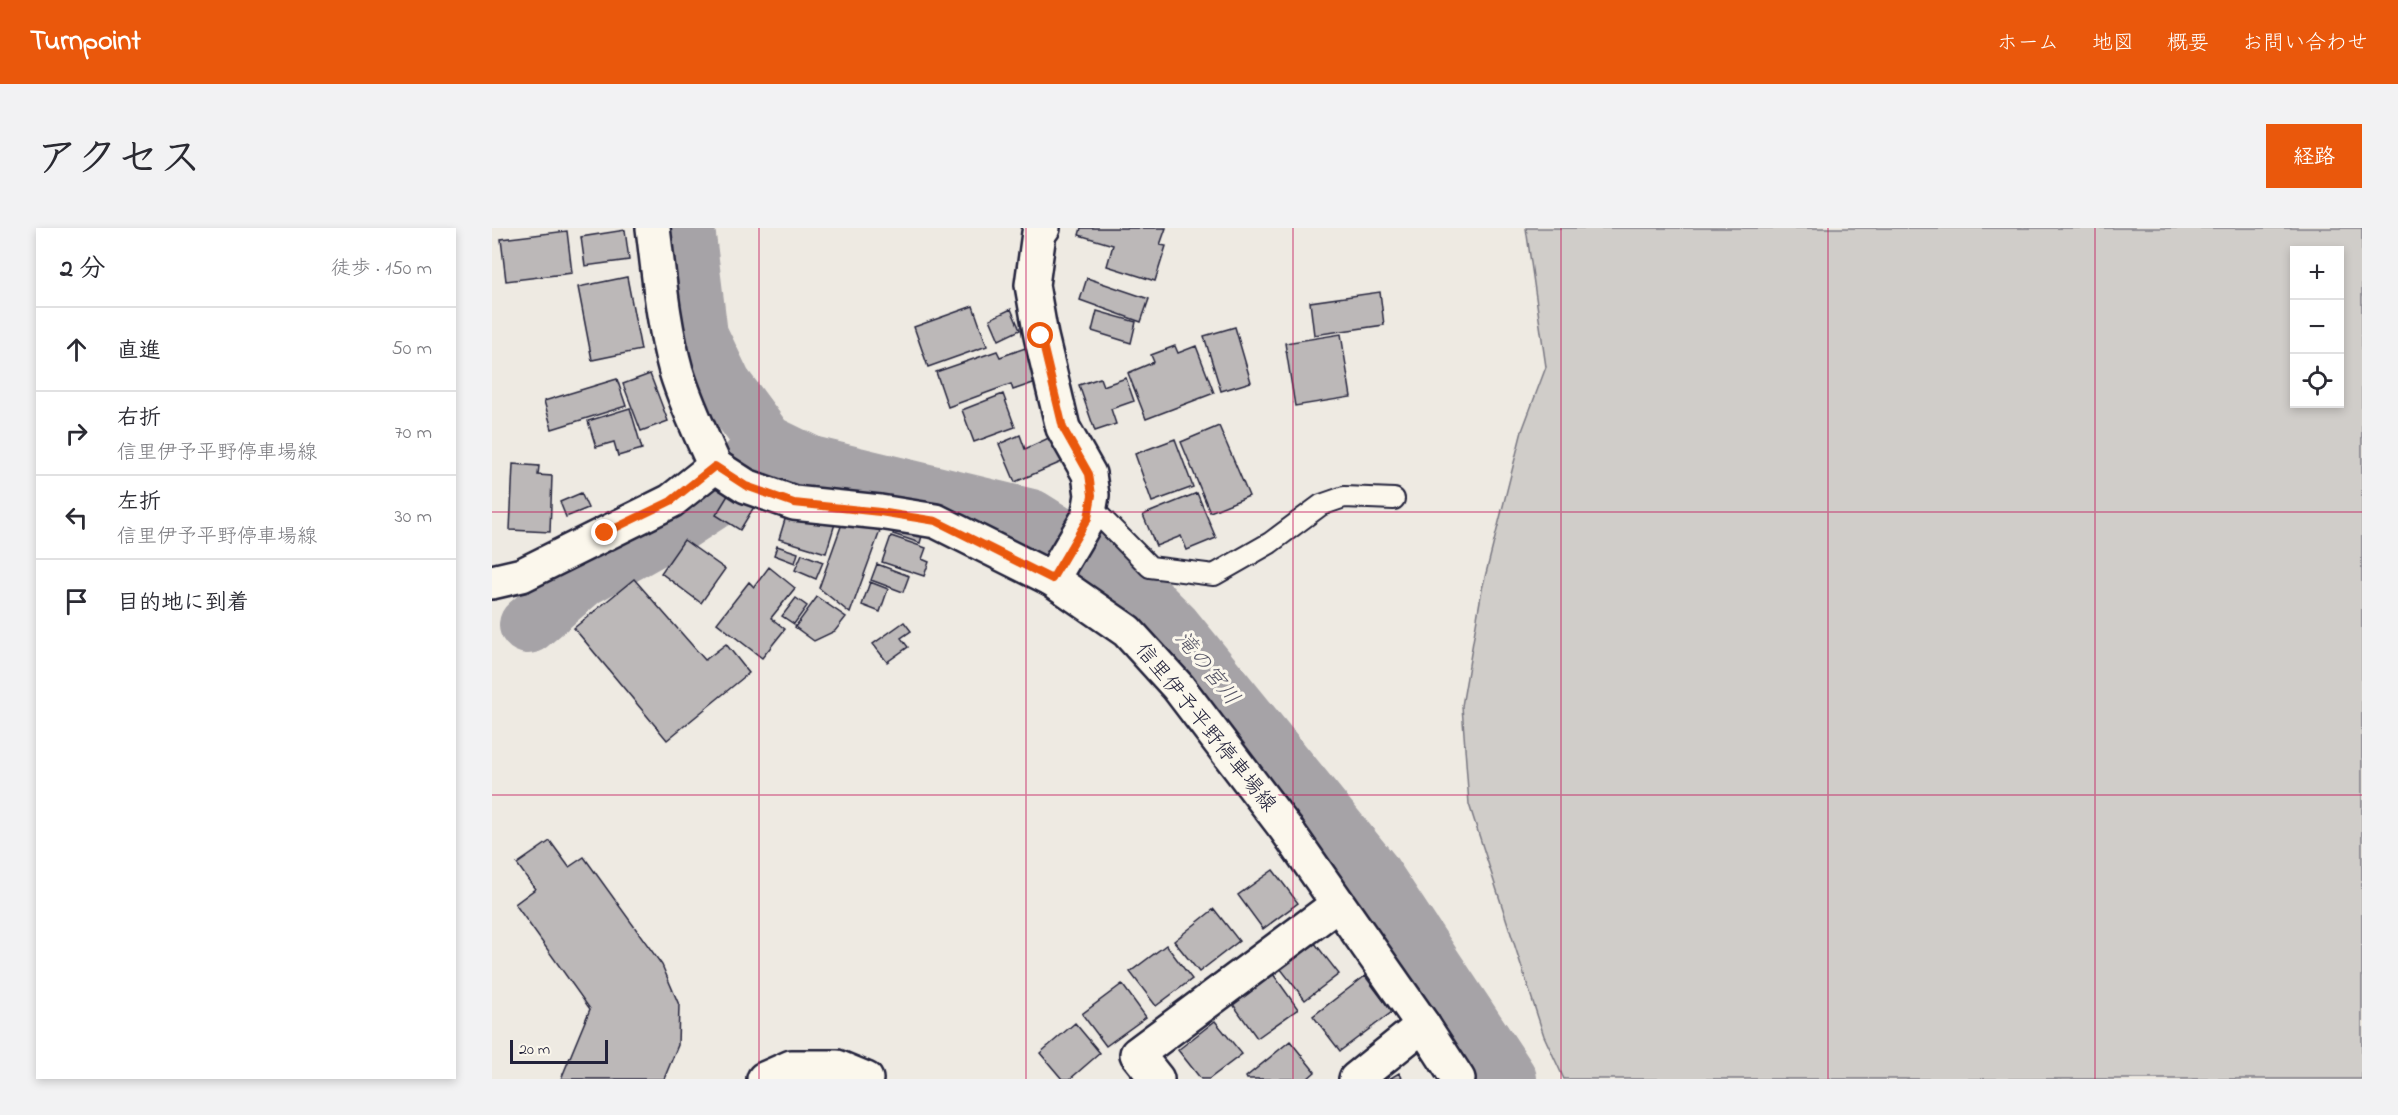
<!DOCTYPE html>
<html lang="ja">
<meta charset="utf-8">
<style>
:root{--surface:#fff;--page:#f2f2f3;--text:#2b2b33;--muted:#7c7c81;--line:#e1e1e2;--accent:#ea580c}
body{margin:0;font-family:"Indie Flower","Klee One",sans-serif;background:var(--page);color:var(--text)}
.controls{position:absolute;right:18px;top:18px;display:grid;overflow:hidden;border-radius:0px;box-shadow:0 3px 9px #0003}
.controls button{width:54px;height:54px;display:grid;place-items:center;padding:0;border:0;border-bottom:2px solid var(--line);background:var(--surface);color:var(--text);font:30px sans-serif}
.scale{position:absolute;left:18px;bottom:15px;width:98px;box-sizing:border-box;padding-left:6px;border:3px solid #22223b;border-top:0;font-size:16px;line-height:21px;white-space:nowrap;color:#22223b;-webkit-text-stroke:4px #fbf7ec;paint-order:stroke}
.stop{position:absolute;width:18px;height:18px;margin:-14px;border:4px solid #ea580c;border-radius:50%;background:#fff}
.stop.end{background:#ea580c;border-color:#fff;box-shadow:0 2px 6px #0008}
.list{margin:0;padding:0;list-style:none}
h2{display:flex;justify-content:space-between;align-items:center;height:78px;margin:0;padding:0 24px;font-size:26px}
h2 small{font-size:20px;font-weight:400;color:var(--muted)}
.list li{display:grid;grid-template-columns:39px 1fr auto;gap:18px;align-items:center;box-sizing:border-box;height:84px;padding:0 24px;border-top:2px solid var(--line)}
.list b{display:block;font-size:22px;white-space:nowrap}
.list p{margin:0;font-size:20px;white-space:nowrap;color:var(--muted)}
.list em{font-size:20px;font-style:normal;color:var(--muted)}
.icon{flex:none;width:33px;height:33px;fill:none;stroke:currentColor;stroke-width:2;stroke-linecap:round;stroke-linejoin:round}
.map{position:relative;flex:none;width:1870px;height:851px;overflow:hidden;border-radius:0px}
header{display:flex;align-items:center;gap:36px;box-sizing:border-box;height:84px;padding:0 30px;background:var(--accent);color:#fff}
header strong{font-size:28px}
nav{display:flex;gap:33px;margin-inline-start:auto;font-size:21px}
.intro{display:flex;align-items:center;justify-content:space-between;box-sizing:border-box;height:144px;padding:0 36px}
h1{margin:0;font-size:42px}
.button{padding:15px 27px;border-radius:0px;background:var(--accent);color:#fff;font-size:21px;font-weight:700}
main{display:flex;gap:36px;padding:0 36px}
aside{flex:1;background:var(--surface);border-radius:0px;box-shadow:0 3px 9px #0003}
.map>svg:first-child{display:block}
</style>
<header>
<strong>Turnpoint</strong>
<nav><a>ホーム</a><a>地図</a><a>概要</a><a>お問い合わせ</a></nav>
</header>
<div class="intro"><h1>アクセス</h1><a class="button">経路</a></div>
<main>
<aside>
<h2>2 分<small>徒歩 · 150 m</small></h2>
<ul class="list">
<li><svg class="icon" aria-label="ahead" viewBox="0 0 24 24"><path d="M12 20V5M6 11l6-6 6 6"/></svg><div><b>直進</b></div><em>50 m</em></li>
<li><svg class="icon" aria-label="right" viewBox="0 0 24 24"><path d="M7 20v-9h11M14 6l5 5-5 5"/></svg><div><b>右折</b><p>信里伊予平野停車場線</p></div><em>70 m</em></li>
<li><svg class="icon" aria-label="left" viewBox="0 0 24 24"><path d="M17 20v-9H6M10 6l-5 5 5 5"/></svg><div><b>左折</b><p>信里伊予平野停車場線</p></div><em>30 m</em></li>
<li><svg class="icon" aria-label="arrive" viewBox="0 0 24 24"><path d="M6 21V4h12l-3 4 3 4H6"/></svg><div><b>目的地に到着</b></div></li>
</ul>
</aside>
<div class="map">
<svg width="1870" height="851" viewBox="0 0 1870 851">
<rect width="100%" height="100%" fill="#eeeae2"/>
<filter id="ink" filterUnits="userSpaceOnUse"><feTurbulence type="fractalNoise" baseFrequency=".0167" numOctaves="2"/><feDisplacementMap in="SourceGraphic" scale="12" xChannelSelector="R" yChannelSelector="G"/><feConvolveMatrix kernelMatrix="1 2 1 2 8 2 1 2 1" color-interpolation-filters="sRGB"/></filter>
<g filter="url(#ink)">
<path fill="#d0cdc9" stroke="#797882" stroke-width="1.5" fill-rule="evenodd" d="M 1034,0 L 1870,0 L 1870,851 L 1072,851 L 1052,808 L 977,576 L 970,478 L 990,361 L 1030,203 L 1054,139 ZM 1802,22 L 1848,22 L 1848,176 L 1802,176 Z"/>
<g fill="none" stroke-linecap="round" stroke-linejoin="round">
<path stroke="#a6a3a7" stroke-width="58" d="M 194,0 L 207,107 L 231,157 L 274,215 L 319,237 L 539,290 L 625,344 L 681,400 L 879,644 L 1016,851
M 36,397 L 91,350 L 173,304 L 228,268 L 274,215"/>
</g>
<path fill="#bcb8b8" stroke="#22223b" stroke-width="1.5" d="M 589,0 L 674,0 L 668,17 L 674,18 L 663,53 L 615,38 L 621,17 L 587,7 Z
M 133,2 L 137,32 L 93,38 L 89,9 Z
M 75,3 L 80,45 L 14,53 L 9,11 Z
M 135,49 L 149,122 L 100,132 L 86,59 Z
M 595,50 L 657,71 L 649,94 L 588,72 Z
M 888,64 L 892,97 L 822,107 L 818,74 Z
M 481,78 L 495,118 L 436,139 L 422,99 Z
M 519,81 L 528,102 L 507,112 L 498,91 Z
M 605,83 L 644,94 L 639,115 L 600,103 Z
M 743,99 L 759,154 L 729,163 L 712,108 Z
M 849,106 L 859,169 L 803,178 L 793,115 Z
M 539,118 L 547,153 L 521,162 L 519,156 L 456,179 L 444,144 L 505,123 L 508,129 Z
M 683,118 L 686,125 L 704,118 L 722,165 L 654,191 L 636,145 L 662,134 L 659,127 Z
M 158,146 L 176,193 L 149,203 L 131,156 Z
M 608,150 L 611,158 L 634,150 L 642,173 L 619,181 L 624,196 L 603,203 L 587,157 Z
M 125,151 L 134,178 L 60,201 L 52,173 Z
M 511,166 L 523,199 L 482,214 L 470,182 Z
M 138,180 L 150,221 L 126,228 L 122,214 L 104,219 L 96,193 Z
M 727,198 L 757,268 L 718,284 L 689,214 Z
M 528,207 L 533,221 L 561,208 L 572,233 L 523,254 L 507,216 Z
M 683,211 L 701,259 L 660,274 L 643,226 Z
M 21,236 L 47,238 L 46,247 L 60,248 L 58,304 L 18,302 Z
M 241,259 L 265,274 L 248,302 L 224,287 Z
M 89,265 L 96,280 L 74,289 L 68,274 Z
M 705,265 L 724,310 L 695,322 L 689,308 L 664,318 L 651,287 Z
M 298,275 L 345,289 L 334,325 L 287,311 Z
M 352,290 L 388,303 L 358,385 L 327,360 Z
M 406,293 L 432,301 L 428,315 L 401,306 Z
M 399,308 L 434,320 L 430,331 L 437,334 L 432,348 L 390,334 Z
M 192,312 L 233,341 L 209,375 L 169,345 Z
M 285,318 L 306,325 L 303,335 L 282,327 Z
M 310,326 L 331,334 L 324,351 L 303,342 Z
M 385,336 L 417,348 L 411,364 L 379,352 Z
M 277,339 L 303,360 L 279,390 L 293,401 L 270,430 L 225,395 L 257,354 L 262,359 Z
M 142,351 L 213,432 L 234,416 L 257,445 L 175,512 L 82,400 Z
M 378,354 L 396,361 L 388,384 L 370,377 Z
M 325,369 L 354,389 L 343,403 L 322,413 L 303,399 Z
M 304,370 L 315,378 L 302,396 L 290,388 Z
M 412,394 L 419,403 L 409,410 L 416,419 L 395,434 L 381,416 Z
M 58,613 L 77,639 L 92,629 L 170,737 L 187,777 L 186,817 L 172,851 L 69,851 L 98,781 L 23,676 L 43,661 L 25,636 Z
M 781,642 L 806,675 L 771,701 L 746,667 Z
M 722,681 L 747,713 L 707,744 L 682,713 Z
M 822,714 L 847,746 L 813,772 L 788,740 Z
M 674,717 L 700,751 L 664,778 L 638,744 Z
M 781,746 L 806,781 L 765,810 L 740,775 Z
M 873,748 L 900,784 L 848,823 L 821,788 Z
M 630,756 L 654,789 L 614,818 L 590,786 Z
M 723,793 L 750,826 L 717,851 L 709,851 L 686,822 Z
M 583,795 L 608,825 L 578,851 L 570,851 L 548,825 Z
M 798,813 L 823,844 L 815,851 L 755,851 L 754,849 Z
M 907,845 L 911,851 L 897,851 Z"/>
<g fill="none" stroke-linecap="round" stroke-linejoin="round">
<g stroke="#22223b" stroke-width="24">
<path id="service" d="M 598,278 L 658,339 L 722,347 L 778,315 L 829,277 L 852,269 L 902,271"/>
</g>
<g stroke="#22223b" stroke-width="38">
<path id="minor" d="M 161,0 C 167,48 171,96 184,143 C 194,176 209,207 223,238
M 551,0 L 547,5 L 540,57 L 549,108 L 571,200 L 597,246 L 600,267 L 596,290 L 560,351
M 272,851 L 299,839 L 345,839 L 374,851
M 665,851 L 645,826 L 846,676
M 864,851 L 931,797"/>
</g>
<g stroke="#22223b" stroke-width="38">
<path id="secondary" d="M 0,354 L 30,347 L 179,273 L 223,238 L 254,258 L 302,275 L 388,284 L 444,293 L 560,351 L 635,403 L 686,459 L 794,601 L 931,797 L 966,851"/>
</g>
<use href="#service" stroke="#fbf7ec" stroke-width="20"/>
<use href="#minor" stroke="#fbf7ec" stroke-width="33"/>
<use href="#secondary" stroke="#fbf7ec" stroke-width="33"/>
</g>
</g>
<g fill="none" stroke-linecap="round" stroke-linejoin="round" filter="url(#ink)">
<path stroke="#ea580c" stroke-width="8" d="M 113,305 L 179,273 L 223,238 L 254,258 L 302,275 L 388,284 L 444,293 L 560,351 L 596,290 L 600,267 L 597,246 L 571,200 L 549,108"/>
</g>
<path fill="none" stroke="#c2185b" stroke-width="1.5" stroke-opacity="0.55" d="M 267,0 L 267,851M 534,0 L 534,851M 801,0 L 801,851M 1069,0 L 1069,851M 1336,0 L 1336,851M 1603,0 L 1603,851M 0,284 L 1870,284M 0,567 L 1870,567"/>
<g text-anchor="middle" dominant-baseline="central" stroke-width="6" stroke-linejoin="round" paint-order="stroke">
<g font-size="21" fill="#22223b" stroke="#fbf7ec">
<text transform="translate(713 500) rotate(51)">信里伊予平野停車場線</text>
</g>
<g font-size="22" font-style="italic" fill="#575666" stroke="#fbf7ec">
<text transform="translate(714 441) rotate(51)">滝の宮川</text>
</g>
</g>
</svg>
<div class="controls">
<button>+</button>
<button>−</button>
<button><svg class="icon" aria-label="locate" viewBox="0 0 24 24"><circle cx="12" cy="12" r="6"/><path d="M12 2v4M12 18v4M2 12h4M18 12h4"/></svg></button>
</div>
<div class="scale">20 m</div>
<div class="stop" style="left:549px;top:108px"></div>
<div class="stop end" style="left:113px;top:305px"></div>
</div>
</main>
